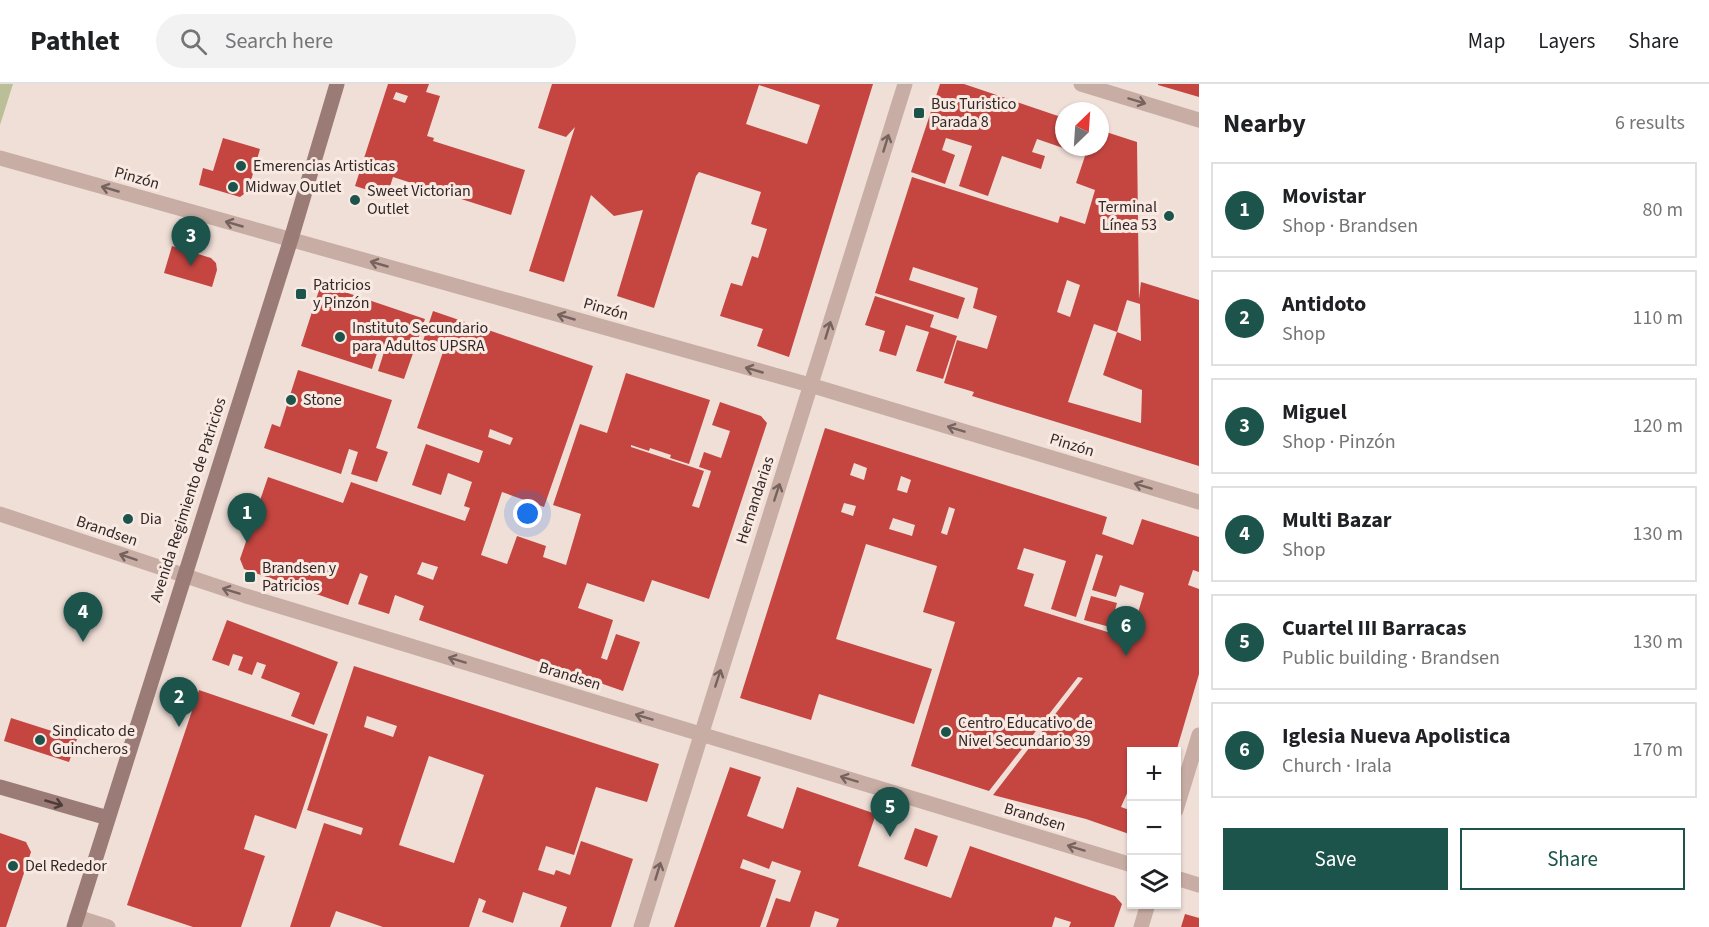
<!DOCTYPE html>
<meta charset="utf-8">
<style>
:root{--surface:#fff;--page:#f2f2f2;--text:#202124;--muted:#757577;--line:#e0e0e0;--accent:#1c544c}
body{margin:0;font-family:"Source Sans 3",sans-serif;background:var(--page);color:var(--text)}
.controls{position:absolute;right:18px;bottom:18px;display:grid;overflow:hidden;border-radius:0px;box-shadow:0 2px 4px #0004}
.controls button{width:54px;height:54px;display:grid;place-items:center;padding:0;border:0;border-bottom:2px solid var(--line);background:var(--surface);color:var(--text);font:30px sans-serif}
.compass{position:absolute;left:1055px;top:18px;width:54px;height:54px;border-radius:50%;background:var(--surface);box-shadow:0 2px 4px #0004;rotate:25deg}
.you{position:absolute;left:528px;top:430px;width:21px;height:21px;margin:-15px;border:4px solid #fff;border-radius:50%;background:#1a73e8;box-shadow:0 0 0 9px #1a73e833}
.badge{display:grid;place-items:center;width:39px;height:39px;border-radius:50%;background:var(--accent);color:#fff;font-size:20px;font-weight:700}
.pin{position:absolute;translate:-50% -50px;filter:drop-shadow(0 2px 3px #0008)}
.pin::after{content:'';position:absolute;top:32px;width:21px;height:18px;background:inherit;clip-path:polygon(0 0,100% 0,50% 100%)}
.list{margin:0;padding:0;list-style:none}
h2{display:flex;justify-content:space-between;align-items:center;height:78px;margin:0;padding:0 24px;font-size:26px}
h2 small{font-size:20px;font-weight:400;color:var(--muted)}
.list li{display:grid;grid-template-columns:39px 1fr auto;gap:18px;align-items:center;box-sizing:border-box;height:96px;margin:0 12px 12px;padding:0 12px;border:2px solid var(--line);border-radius:0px}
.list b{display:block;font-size:22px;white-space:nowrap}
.list p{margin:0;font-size:20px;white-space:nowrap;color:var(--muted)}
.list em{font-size:20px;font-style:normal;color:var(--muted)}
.actions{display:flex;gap:12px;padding:18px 24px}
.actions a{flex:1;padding:14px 0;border:2px solid var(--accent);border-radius:0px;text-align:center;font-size:21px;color:var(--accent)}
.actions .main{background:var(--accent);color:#fff}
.icon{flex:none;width:33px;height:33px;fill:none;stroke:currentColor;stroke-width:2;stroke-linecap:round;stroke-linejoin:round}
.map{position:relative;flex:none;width:1199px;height:843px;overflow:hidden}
header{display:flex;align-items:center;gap:36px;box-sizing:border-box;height:84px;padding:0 30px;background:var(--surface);border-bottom:2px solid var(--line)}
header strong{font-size:28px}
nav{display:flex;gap:33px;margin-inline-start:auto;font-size:21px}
.search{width:420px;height:54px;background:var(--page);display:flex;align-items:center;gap:15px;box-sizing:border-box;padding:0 21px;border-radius:33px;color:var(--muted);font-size:22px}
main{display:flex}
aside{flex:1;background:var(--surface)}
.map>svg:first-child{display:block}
</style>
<header>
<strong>Pathlet</strong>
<div class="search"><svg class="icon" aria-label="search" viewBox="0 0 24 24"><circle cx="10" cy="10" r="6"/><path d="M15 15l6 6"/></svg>Search here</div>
<nav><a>Map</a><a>Layers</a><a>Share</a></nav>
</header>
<main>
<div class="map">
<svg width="1199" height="843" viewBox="0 0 1199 843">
<rect width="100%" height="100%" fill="#f0dfd7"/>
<path fill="#babf98" d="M 0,0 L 13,0 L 0,41 Z"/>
<path fill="#c54641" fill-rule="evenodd" d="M 388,0 L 429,0 L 426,8 L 440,12 L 427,52 L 434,54 L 433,57 L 525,86 L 511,131 L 393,93 L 387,112 L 355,102 ZM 396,8 L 408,12 L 405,19 L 393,15 Z
M 552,0 L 873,0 L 789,273 L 757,262 L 763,245 L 720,232 L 731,199 L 742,202 L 752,172 L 758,174 L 767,145 L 751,140 L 761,108 L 699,88 L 696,92 L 654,224 L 617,212 L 643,126 L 614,132 L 591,111 L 564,198 L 529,187 L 575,43 L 566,53 L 538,44 ZM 759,1 L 820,21 L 807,60 L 746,40 Z
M 940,0 L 964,0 L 1064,34 L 1064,63 L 1070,63 L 1069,66 L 1037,55 L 1032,68 L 1045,72 L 1041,85 L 1002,72 L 988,112 L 959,102 L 972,62 L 946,54 L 942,66 L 955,71 L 945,100 L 911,88 Z
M 1158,0 L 1199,0 L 1199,13 L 1158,1 Z
M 1100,46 L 1137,58 L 1139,215 L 1141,198 L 1199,216 L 1199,382 L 972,312 L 974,308 L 944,299 L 957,256 L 987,265 L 997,232 L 973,224 L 978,204 L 913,183 L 909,196 L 965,214 L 958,235 L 875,209 L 912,93 L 1058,139 L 1060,132 L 1085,140 L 1095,106 L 1076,99 L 1088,63 L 1100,63 ZM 1067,196 L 1080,201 L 1070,233 L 1057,228 ZM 1127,216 L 1140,220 L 1141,257 L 1117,248 L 1103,291 L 1142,306 L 1141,339 L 1068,318 L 1094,240 L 1117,248 Z
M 223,54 L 260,65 L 248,107 L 240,113 L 199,101 L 203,84 L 213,87 Z
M 172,162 L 211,174 L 216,179 L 217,186 L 212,203 L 164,189 Z
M 321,200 L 425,235 L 404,295 L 378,287 L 384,268 L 378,266 L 372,285 L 301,262 Z
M 875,212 L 934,231 L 930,243 L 957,252 L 943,295 L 916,287 L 929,248 L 906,241 L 896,272 L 879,267 L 885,247 L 865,241 Z
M 433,227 L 593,282 L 544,423 L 502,408 L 481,471 L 507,480 L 517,452 L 546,462 L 543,473 L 566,481 L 581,430 L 553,421 L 580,340 L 607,349 L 626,289 L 710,316 L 689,380 L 670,374 L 671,371 L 650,364 L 649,367 L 631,361 L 631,363 L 704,387 L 692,422 L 699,424 L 711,387 L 699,383 L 704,368 L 721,374 L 730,347 L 712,341 L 720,318 L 761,332 L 767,339 L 709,515 L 652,496 L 644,518 L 587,499 L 578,524 L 613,536 L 601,574 L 607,576 L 616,550 L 640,558 L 623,607 L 419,536 L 424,522 L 395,511 L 389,530 L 358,520 L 368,492 L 360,489 L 348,521 L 244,485 L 240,475 L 268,393 L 343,419 L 351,398 L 465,437 L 470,424 L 464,422 L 472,398 L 448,389 L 441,411 L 412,401 L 426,360 L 479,379 L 483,367 L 417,344 L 443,268 L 422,260 ZM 490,345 L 513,354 L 510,361 L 488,353 ZM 422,478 L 438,483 L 433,496 L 417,490 Z
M 298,286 L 392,316 L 376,364 L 388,368 L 377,398 L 351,390 L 358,368 L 349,365 L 341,390 L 264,364 L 272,340 L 280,343 Z
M 825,344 L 1107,433 L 1102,450 L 1133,461 L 1142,435 L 1199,453 L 1199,488 L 1193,486 L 1188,501 L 1199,505 L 1199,590 L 1176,668 L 1155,668 L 1155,666 L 1149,663 L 1147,668 L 1132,668 L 1132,698 L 1121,723 L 1132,727 L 1132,751 L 1086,735 L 993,711 L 1083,594 L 1078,593 L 989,707 L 911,682 L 955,538 L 923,528 L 937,482 L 866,460 L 836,555 L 932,585 L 914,640 L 819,610 L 811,636 L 740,614 ZM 854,379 L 867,384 L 864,396 L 850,391 ZM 901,392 L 911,396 L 907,409 L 897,406 ZM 844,419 L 856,422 L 853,432 L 841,428 ZM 949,423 L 955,425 L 947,451 L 941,449 ZM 893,434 L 915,441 L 912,452 L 889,445 ZM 1024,464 L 1066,477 L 1051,525 L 1076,533 L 1096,470 L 1103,472 L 1092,506 L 1116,513 L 1120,501 L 1144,509 L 1130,555 L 1024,522 L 1034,490 L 1017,485 Z
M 1091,512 L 1117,519 L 1110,543 L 1084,536 Z
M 227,536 L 338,578 L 314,641 L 291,632 L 300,609 L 261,594 L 266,581 L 257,578 L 252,591 L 238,586 L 243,573 L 233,570 L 229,582 L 212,576 Z
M 354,582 L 659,680 L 647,718 L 596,703 L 574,771 L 546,762 L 538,786 L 554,791 L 556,786 L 570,791 L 581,757 L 633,775 L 611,843 L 560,843 L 567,823 L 523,808 L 513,839 L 482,828 L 486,817 L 479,814 L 469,843 L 383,843 L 336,827 L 330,843 L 290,843 L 324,739 L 361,751 L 363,744 L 307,726 ZM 367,632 L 397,642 L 393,653 L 364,643 ZM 429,672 L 484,691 L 454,779 L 399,761 Z
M 199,606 L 328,650 L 296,745 L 255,731 L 244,765 L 265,772 L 241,843 L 193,843 L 127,821 Z
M 11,634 L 77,655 L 69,678 L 4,657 Z
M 730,683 L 761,693 L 747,732 L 783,745 L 797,703 L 876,730 L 858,782 L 951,814 L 970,762 L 1115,812 L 1122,820 L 1114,843 L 1069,843 L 1071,838 L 1055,833 L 1052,843 L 836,843 L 839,835 L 815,827 L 810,843 L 766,843 L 776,814 L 790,818 L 801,787 L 772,777 L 769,785 L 743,775 L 740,784 L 776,796 L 760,843 L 674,843 Z
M 915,744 L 938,752 L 927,783 L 904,775 Z
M 0,749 L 26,758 L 31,768 L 6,843 L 0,843 Z
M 1185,830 L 1199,834 L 1199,843 L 1181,843 Z"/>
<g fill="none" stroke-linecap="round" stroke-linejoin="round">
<path stroke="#c8ada4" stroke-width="15" d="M 1081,0 L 1199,36
M 0,74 L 810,301 L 1199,418
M 0,430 L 246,512 L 1132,781
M 1176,726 L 1199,651
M 1176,794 L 1199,801
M 77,833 L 108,843
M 641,843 L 905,0
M 1141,843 L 1148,820"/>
<path stroke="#9b7b75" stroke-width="15" d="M 0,703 L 108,734
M 74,843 L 291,155 L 337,0"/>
</g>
<defs><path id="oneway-shaft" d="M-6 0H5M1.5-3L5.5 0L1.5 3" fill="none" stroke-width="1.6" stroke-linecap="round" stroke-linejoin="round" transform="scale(1.5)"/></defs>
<g stroke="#76635e">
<use href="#oneway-shaft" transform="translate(1137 17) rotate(17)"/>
<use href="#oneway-shaft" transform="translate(886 59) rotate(-73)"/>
<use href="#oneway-shaft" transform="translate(110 105) rotate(-164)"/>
<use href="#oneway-shaft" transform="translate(234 140) rotate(-164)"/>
<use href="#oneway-shaft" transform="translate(379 180) rotate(-164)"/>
<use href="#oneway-shaft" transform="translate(566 233) rotate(-164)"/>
<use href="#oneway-shaft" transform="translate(828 246) rotate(-73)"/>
<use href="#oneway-shaft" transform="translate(754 286) rotate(-164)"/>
<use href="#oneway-shaft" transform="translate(956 345) rotate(-163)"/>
<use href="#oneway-shaft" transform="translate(1143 402) rotate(-163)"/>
<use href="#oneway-shaft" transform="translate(777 408) rotate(-72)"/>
<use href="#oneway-shaft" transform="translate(128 473) rotate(-161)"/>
<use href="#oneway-shaft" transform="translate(231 507) rotate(-163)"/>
<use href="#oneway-shaft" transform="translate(457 576) rotate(-163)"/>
<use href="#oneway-shaft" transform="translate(718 594) rotate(-72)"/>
<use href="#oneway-shaft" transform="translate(644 633) rotate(-163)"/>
<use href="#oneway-shaft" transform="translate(849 695) rotate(-163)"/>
<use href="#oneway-shaft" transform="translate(1076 764) rotate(-163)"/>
<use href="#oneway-shaft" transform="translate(658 787) rotate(-73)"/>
</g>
<use stroke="#4d3c39" href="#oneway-shaft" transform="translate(54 719) rotate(16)"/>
<g fill="#1c544c" stroke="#f8eae3" stroke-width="2">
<rect x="913" y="23" width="12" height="12" rx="3"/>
<circle cx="241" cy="82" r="6"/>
<circle cx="233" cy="103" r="6"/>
<circle cx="355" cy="116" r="6"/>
<circle cx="1169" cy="132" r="6"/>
<rect x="295" y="204" width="12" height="12" rx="3"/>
<circle cx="340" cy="253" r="6"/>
<circle cx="291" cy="316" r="6"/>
<circle cx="128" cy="435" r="6"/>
<rect x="244" y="487" width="12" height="12" rx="3"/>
<circle cx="946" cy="648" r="6"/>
<circle cx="40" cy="656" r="6"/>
<circle cx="13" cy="782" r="6"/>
</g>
<g text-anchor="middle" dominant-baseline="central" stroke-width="6" stroke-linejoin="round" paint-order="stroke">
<g font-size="16" fill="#332725" stroke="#f8eae3" text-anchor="start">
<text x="931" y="20">Bus Turistico<tspan x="931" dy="18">Parada 8</tspan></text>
<text x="253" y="82">Emerencias Artisticas</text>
<text x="245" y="103">Midway Outlet</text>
<text x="367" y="107">Sweet Victorian<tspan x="367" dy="18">Outlet</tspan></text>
<text x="1157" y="123" text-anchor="end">Terminal<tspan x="1157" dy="18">Línea 53</tspan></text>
<text x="313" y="201">Patricios<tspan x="313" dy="18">y Pinzón</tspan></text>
<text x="352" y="244">Instituto Secundario<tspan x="352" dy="18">para Adultos UPSRA</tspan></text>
<text x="303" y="316">Stone</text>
<text x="140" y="435">Dia</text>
<text x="262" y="484">Brandsen y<tspan x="262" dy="18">Patricios</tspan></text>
<text x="958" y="639">Centro Educativo de<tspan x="958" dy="18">Nivel Secundario 39</tspan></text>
<text x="52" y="647">Sindicato de<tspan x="52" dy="18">Guincheros</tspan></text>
<text x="25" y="782">Del Rededor</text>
</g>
<g font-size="16" fill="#332725" stroke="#f8eae3">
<text transform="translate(137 94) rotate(16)">Pinzón</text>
<text transform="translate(606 225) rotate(16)">Pinzón</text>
<text transform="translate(1072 361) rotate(17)">Pinzón</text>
<text transform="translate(188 416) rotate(-72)">Avenida Regimiento de Patricios</text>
<text transform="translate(755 416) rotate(-72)">Hernandarias</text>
<text transform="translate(107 447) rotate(19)">Brandsen</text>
<text transform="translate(570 592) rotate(17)">Brandsen</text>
<text transform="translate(1035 733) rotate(17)">Brandsen</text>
</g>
</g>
</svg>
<div class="controls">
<button>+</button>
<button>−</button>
<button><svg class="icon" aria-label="layers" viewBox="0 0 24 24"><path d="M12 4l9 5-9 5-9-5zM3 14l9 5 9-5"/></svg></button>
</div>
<svg class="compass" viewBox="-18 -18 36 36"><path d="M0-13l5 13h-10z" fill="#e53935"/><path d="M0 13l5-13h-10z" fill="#757577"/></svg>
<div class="you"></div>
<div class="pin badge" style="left:247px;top:459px">1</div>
<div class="pin badge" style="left:179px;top:643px">2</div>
<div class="pin badge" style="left:191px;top:182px">3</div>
<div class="pin badge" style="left:83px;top:558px">4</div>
<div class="pin badge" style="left:890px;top:753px">5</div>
<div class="pin badge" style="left:1126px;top:572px">6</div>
</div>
<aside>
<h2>Nearby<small>6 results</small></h2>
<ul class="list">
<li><span class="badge">1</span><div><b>Movistar</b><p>Shop · Brandsen</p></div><em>80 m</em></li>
<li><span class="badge">2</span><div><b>Antidoto</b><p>Shop</p></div><em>110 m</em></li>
<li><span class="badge">3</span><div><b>Miguel</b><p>Shop · Pinzón</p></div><em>120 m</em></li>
<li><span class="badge">4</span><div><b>Multi Bazar</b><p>Shop</p></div><em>130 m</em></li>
<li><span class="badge">5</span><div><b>Cuartel III Barracas</b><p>Public building · Brandsen</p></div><em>130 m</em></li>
<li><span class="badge">6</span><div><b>Iglesia Nueva Apolistica</b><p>Church · Irala</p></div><em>170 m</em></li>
</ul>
<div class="actions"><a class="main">Save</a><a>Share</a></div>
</aside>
</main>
